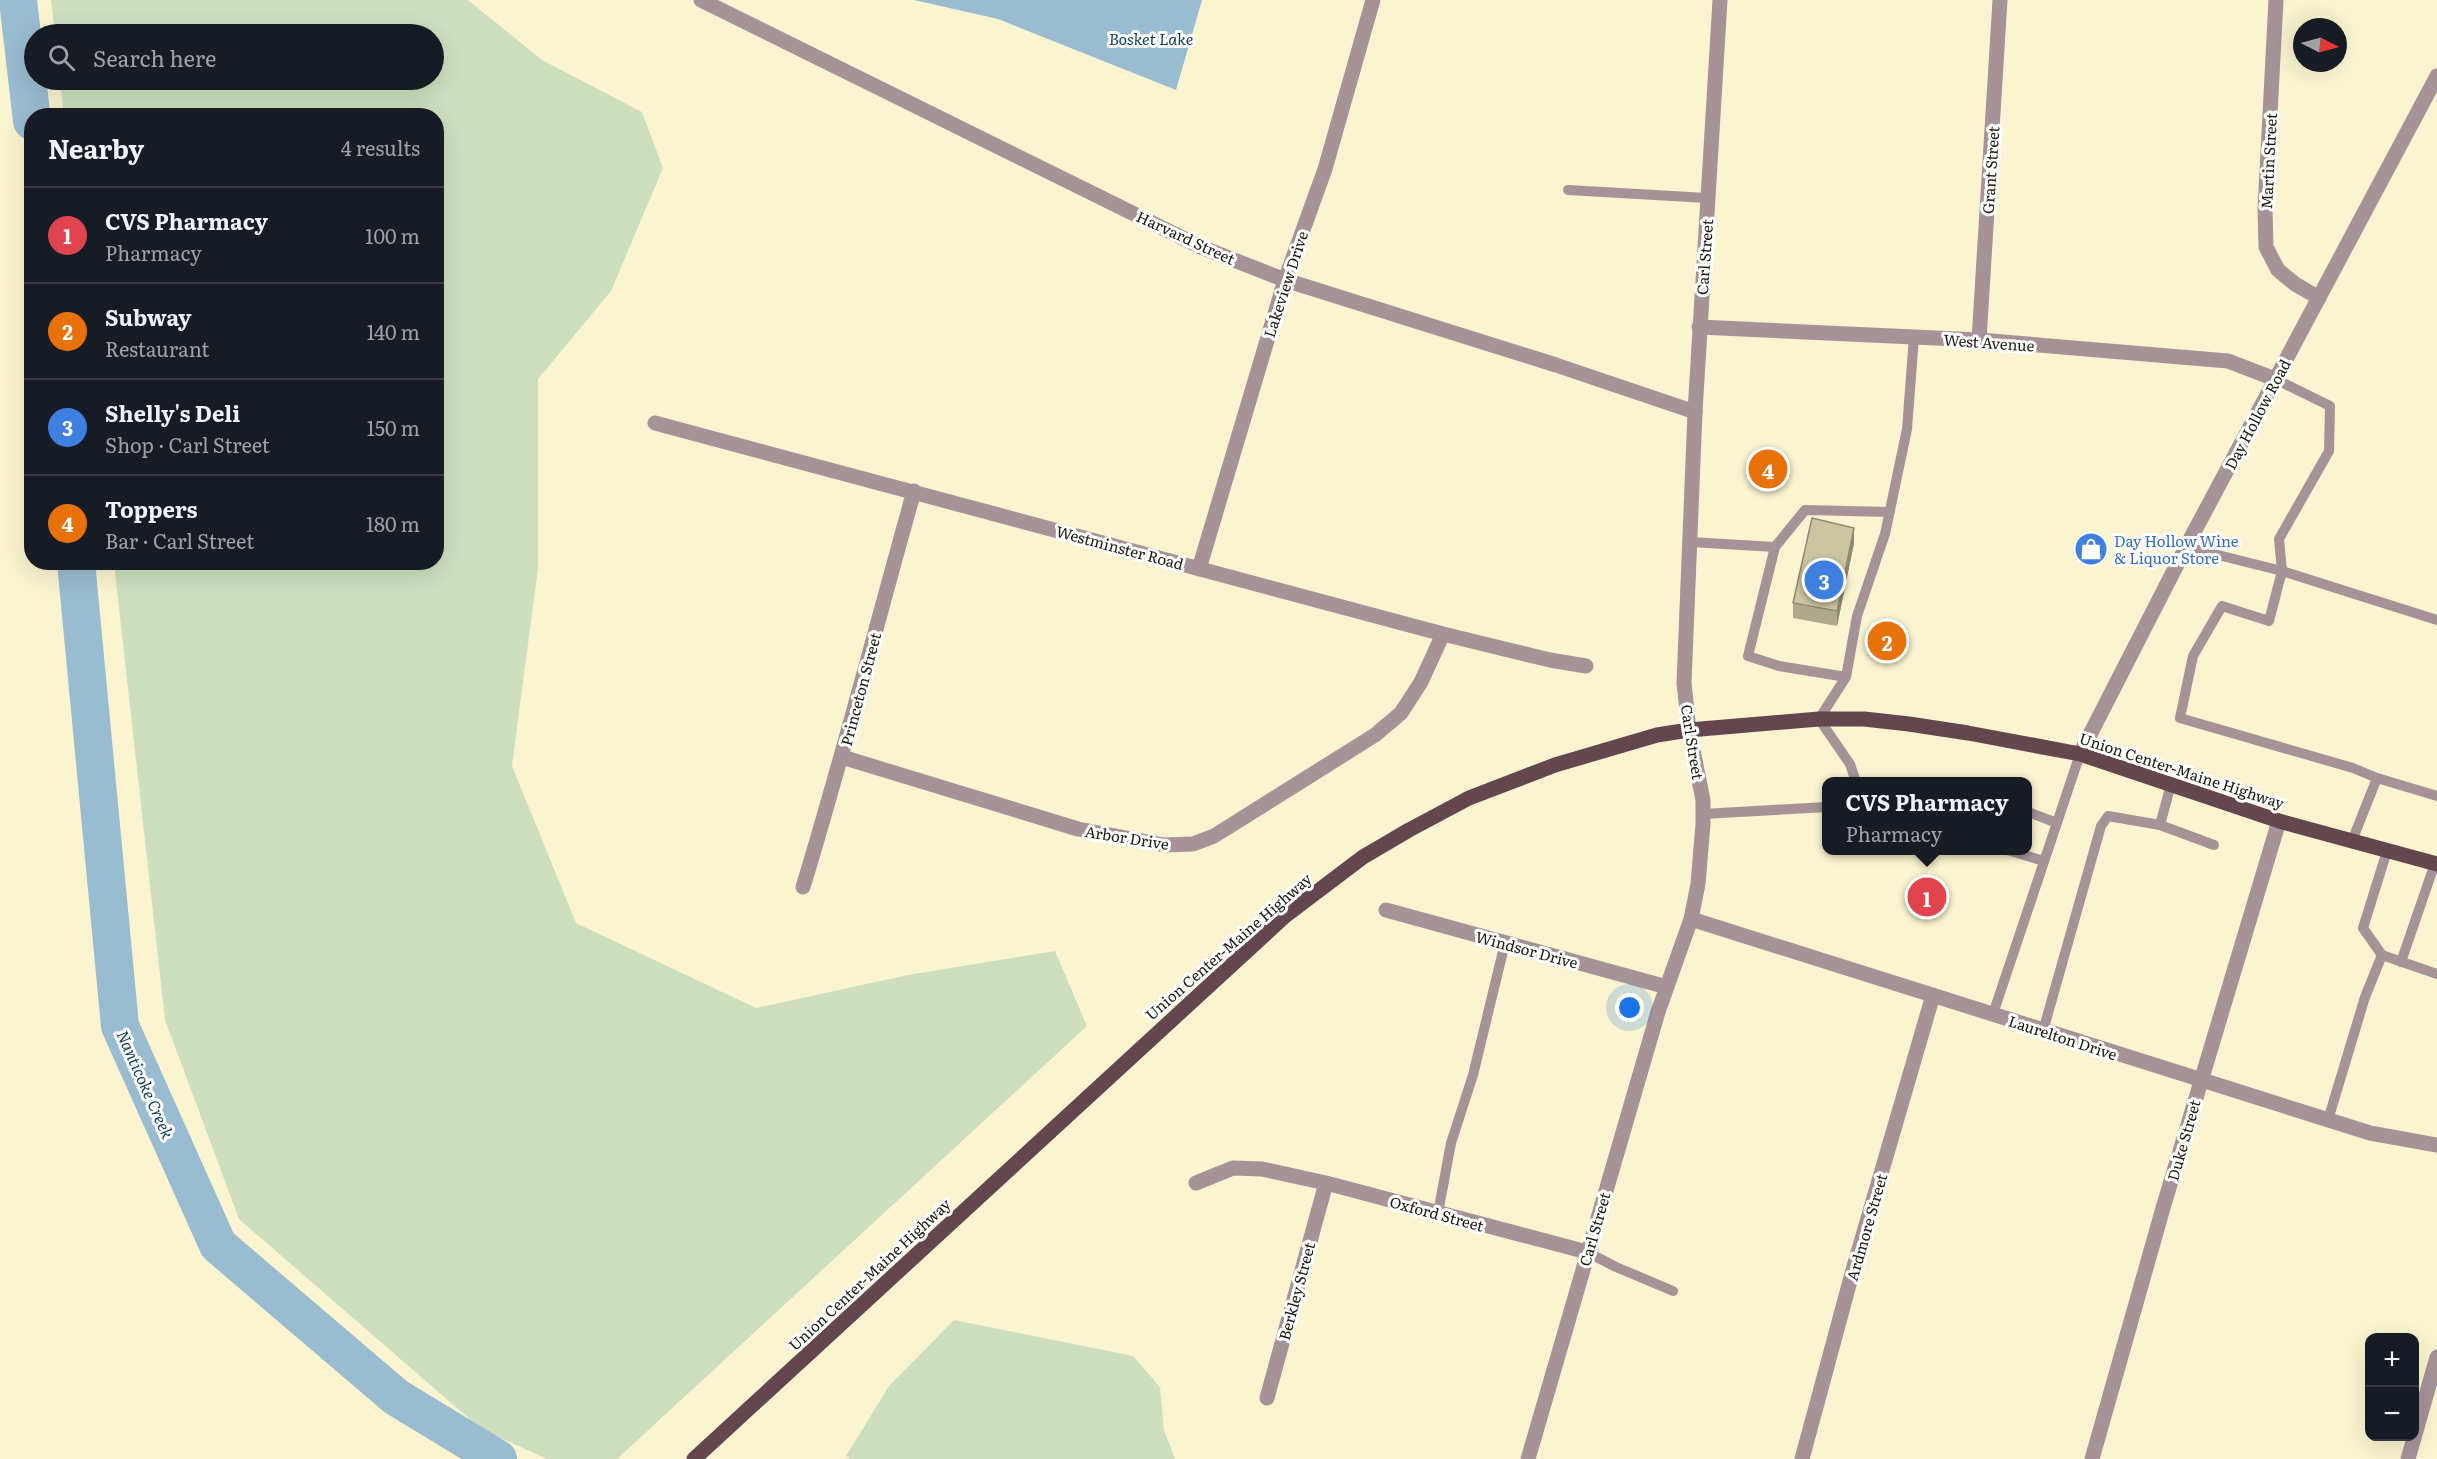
<!DOCTYPE html>
<meta charset="utf-8">
<style>
:root{--surface:#171b24;--page:#20242c;--text:#f1f3f6;--muted:#9ea1a6;--line:#363941;--accent:#337260}
body{margin:0;font-family:Literata,serif;background:var(--page);color:var(--text)}
.controls{position:absolute;right:18px;bottom:18px;display:grid;overflow:hidden;border-radius:12px;box-shadow:0 6px 24px #0002}
.controls button{width:54px;height:54px;display:grid;place-items:center;padding:0;border:0;border-bottom:2px solid var(--line);background:var(--surface);color:var(--text);font:30px sans-serif}
.compass{position:absolute;left:2293px;top:18px;width:54px;height:54px;border-radius:50%;background:var(--surface);box-shadow:0 6px 24px #0002;rotate:96deg}
.you{position:absolute;left:1630px;top:1008px;width:21px;height:21px;margin:-15px;border:4px solid #fff;border-radius:50%;background:#1a73e8;box-shadow:0 0 0 9px #1a73e833}
.badge{display:grid;place-items:center;width:39px;height:39px;border-radius:50%;background:var(--accent);color:#fff;font-size:20px;font-weight:700}
.pin{position:absolute;translate:-50% -50%;border:3px solid #fff;box-shadow:0 2px 6px #0006}
.popup{position:absolute;left:1822px;top:777px;width:210px;height:78px;box-sizing:border-box;display:grid;place-content:center;border-radius:12px;background:var(--surface);filter:drop-shadow(0 2px 4px #0005);font-size:20px;white-space:nowrap;color:var(--muted)}
.popup b{font-size:22px;color:var(--text)}
.popup::after{content:'';position:absolute;left:50%;top:100%;margin-left:-12px;border:12px solid transparent;border-top-color:var(--surface)}
.list{margin:0;padding:0;list-style:none}
h2{display:flex;justify-content:space-between;align-items:center;height:78px;margin:0;padding:0 24px;font-size:26px}
h2 small{font-size:20px;font-weight:400;color:var(--muted)}
.list li{display:grid;grid-template-columns:39px 1fr auto;gap:18px;align-items:center;box-sizing:border-box;height:96px;padding:0 24px;border-top:2px solid var(--line)}
.list b{display:block;font-size:22px;white-space:nowrap}
.list p{margin:0;font-size:20px;white-space:nowrap;color:var(--muted)}
.list em{font-size:20px;font-style:normal;color:var(--muted)}
.icon{flex:none;width:33px;height:33px;fill:none;stroke:currentColor;stroke-width:2;stroke-linecap:round;stroke-linejoin:round}
.map{position:relative;flex:none;width:2437px;height:1459px;overflow:hidden}
.search{position:absolute;background:var(--surface);box-shadow:0 6px 24px #0002;left:24px;top:24px;width:420px;height:66px;display:flex;align-items:center;gap:15px;box-sizing:border-box;padding:0 21px;border-radius:33px;color:var(--muted);font-size:22px}
.panel{position:absolute;background:var(--surface);box-shadow:0 6px 24px #0002;left:24px;top:108px;width:420px;height:462px;border-radius:24px}
.map>svg:first-child{display:block}
</style>
<div class="map">
<svg width="2437" height="1459" viewBox="0 0 2437 1459">
<rect width="100%" height="100%" fill="#faf5d0"/>
<path fill="#cedfc0" d="M 51,0 L 468,0 L 542,60 L 642,112 L 663,168 L 611,291 L 538,379 L 538,568 L 512,766 L 576,923 L 756,1008 L 908,975 L 1055,951 L 1087,1026 L 617,1459 L 547,1459 L 481,1429 L 239,1219 L 165,1020 L 114,563 L 436,562 L 436,116 L 64,115 L 60,80 L 434,80 L 434,34 L 55,34 Z
M 954,1320 L 1133,1356 L 1160,1387 L 1164,1430 L 1175,1459 L 850,1459 L 846,1456 L 889,1386 Z"/>
<path fill="#9abcd0" d="M 914,0 L 1202,0 L 1176,90 L 998,19 Z"/>
<g fill="none" stroke-linecap="round" stroke-linejoin="round">
<path stroke="#9abcd0" stroke-width="38" d="M 18,0 L 32,121
M 76,562 L 120,1026 L 218,1245 L 396,1397 L 498,1459"/>
<path stroke="#a59398" stroke-width="10" d="M 1568,190 L 1707,198
M 2275,379 L 2330,406 L 2329,451 L 2279,539 L 2282,571 L 2437,620
M 1690,542 L 1775,547 L 1805,510 L 1890,512
M 1775,547 L 1748,656 L 1779,666 L 1846,677
M 2186,547 L 2282,571 L 2269,621 L 2222,606 L 2193,656 L 2180,718 L 2353,768 L 2377,778 L 2352,841
M 2377,778 L 2437,796
M 1856,782 L 1850,764 L 1819,719 L 1846,677 L 1857,616 L 1885,534 L 1907,429 L 1914,337
M 2028,812 L 2057,823
M 1703,814 L 1826,807
M 2160,825 L 2214,845
M 2007,850 L 2044,861
M 2387,851 L 2363,928 L 2382,955 L 2437,974
M 2401,962 L 2435,863
M 1993,1014 L 2080,754
M 2043,1031 L 2101,826 L 2108,816 L 2160,825 L 2171,784
M 2328,1120 L 2365,997 L 2382,955
M 1438,1213 L 1451,1143 L 1473,1075 L 1505,943
M 1587,1252 L 1616,1267 L 1673,1291"/>
<path stroke="#a59398" stroke-width="15" d="M 701,0 L 1201,247 L 1285,280 L 1556,365 L 1695,412
M 2276,0 L 2265,209 L 2266,247 L 2278,270 L 2295,284 L 2319,298
M 1699,327 L 1979,340 L 2228,361 L 2275,379
M 1979,340 L 2000,0
M 655,423 L 1443,634 L 1550,660 L 1586,666
M 1199,569 L 1285,280 L 1325,169 L 1373,0
M 842,757 L 1078,829 L 1164,845 L 1193,844 L 1214,836 L 1375,735 L 1401,713 L 1421,682 L 1443,634
M 803,887 C 843,756 877,623 914,491
M 1386,910 L 1667,987
M 1691,919 L 2370,1133 L 2437,1145
M 1196,1183 L 1233,1168 L 1262,1169 L 1326,1183 L 1587,1252
M 1267,1398 L 1326,1183
M 1528,1459 L 1658,1012 L 1691,919 L 1698,884 L 1703,824 L 1703,800 L 1689,730
M 1802,1459 L 1853,1270 L 1933,995
M 2092,1459 L 2163,1208 L 2279,821
M 2408,1459 L 2437,1357"/>
<path stroke="#a59398" stroke-width="15" d="M 1689,730 L 1684,683 L 1695,412 L 1720,0
M 2080,754 L 2186,547 L 2437,76"/>
<path stroke="#63464e" stroke-width="15" d="M 694,1459 L 1285,916 L 1363,857 L 1409,830 L 1469,798 L 1555,765 L 1657,735 L 1689,730 L 1819,719 L 1864,719 L 1909,724 L 1968,733 L 2080,754 L 2279,821 L 2437,864"/>
</g>
<path fill="#afa98b" d="M 1854,543 L 1837,626 L 1793,618 L 1793,603 Z"/>
<path fill="#8e8a71" d="M 1854,528 L 1854,543 L 1837,626 L 1837,611 Z"/>
<path fill="#cbc5a2" stroke="#8e8a71" stroke-width="1.5" d="M 1812,518 L 1854,528 L 1837,611 L 1793,603 Z"/>
<defs>
<g id="shop-disc" transform="scale(1.725)"><circle r="9.5" fill="#3f7fe0" stroke="#fff"/><path d="M-5-2.5h2.3a2.7 3.5 0 0 1 5.4 0H5L5.5 6h-11ZM-1.5-2.5h3a1.5 2.3 0 0 0-3 0Z" fill="#fff"/></g>
</defs>
<g fill-rule="evenodd">
<use href="#shop-disc" x="2091" y="549"/>
</g>
<g text-anchor="middle" dominant-baseline="central" stroke-width="6" stroke-linejoin="round" paint-order="stroke">
<g font-size="15" fill="#1c190c" stroke="#fff">
<text transform="translate(2268 161) rotate(-87)">Martin Street</text>
<text transform="translate(1990 170) rotate(-86)">Grant Street</text>
<text transform="translate(1186 237) rotate(25)">Harvard Street</text>
<text transform="translate(1704 257) rotate(-86)">Carl Street</text>
<text transform="translate(1285 284) rotate(-72)">Lakeview Drive</text>
<text transform="translate(1989 342) rotate(4)">West Avenue</text>
<text transform="translate(2257 414) rotate(-62)">Day Hollow Road</text>
<text transform="translate(1120 547) rotate(15)">Westminster Road</text>
<text transform="translate(860 689) rotate(-75)">Princeton Street</text>
<text transform="translate(1693 742) rotate(81)">Carl Street</text>
<text transform="translate(2182 770) rotate(18)">Union Center-Maine Highway</text>
<text transform="translate(1127 837) rotate(9)">Arbor Drive</text>
<text transform="translate(1228 946) rotate(-41)">Union Center-Maine Highway</text>
<text transform="translate(1527 949) rotate(15)">Windsor Drive</text>
<text transform="translate(2063 1037) rotate(18)">Laurelton Drive</text>
<text transform="translate(2183 1140) rotate(-74)">Duke Street</text>
<text transform="translate(1437 1213) rotate(15)">Oxford Street</text>
<text transform="translate(1866 1227) rotate(-74)">Ardmore Street</text>
<text transform="translate(1594 1229) rotate(-74)">Carl Street</text>
<text transform="translate(869 1274) rotate(-43)">Union Center-Maine Highway</text>
<text transform="translate(1296 1291) rotate(-75)">Berkley Street</text>
</g>
<g font-size="15" fill="#366cbe" stroke="#fff" text-anchor="start">
<text x="2114" y="540">Day Hollow Wine<tspan x="2114" dy="17">&amp; Liquor Store</tspan></text>
</g>
<g font-size="16" font-style="italic" fill="#0f3e53" stroke="#fff">
<text x="1151" y="38">Bosket Lake</text>
<text transform="translate(146 1084) rotate(66)">Nanticoke Creek</text>
</g>
</g>
</svg>
<div class="controls">
<button>+</button>
<button>−</button>
</div>
<svg class="compass" viewBox="-18 -18 36 36"><path d="M0-13l5 13h-10z" fill="#e53935"/><path d="M0 13l5-13h-10z" fill="#9ea1a6"/></svg>
<div class="you"></div>
<div class="pin badge" style="left:1927px;top:897px;background:#e0444e">1</div>
<div class="popup"><b>CVS Pharmacy</b>Pharmacy</div>
<div class="pin badge" style="left:1887px;top:641px;background:#e8710a">2</div>
<div class="pin badge" style="left:1824px;top:580px;background:#3f7fe0">3</div>
<div class="pin badge" style="left:1768px;top:469px;background:#e8710a">4</div>
<div class="search"><svg class="icon" aria-label="search" viewBox="0 0 24 24"><circle cx="10" cy="10" r="6"/><path d="M15 15l6 6"/></svg>Search here</div>
<section class="panel">
<h2>Nearby<small>4 results</small></h2>
<ul class="list">
<li><span class="badge" style="background:#e0444e">1</span><div><b>CVS Pharmacy</b><p>Pharmacy</p></div><em>100 m</em></li>
<li><span class="badge" style="background:#e8710a">2</span><div><b>Subway</b><p>Restaurant</p></div><em>140 m</em></li>
<li><span class="badge" style="background:#3f7fe0">3</span><div><b>Shelly's Deli</b><p>Shop · Carl Street</p></div><em>150 m</em></li>
<li><span class="badge" style="background:#e8710a">4</span><div><b>Toppers</b><p>Bar · Carl Street</p></div><em>180 m</em></li>
</ul>
</section>
</div>
